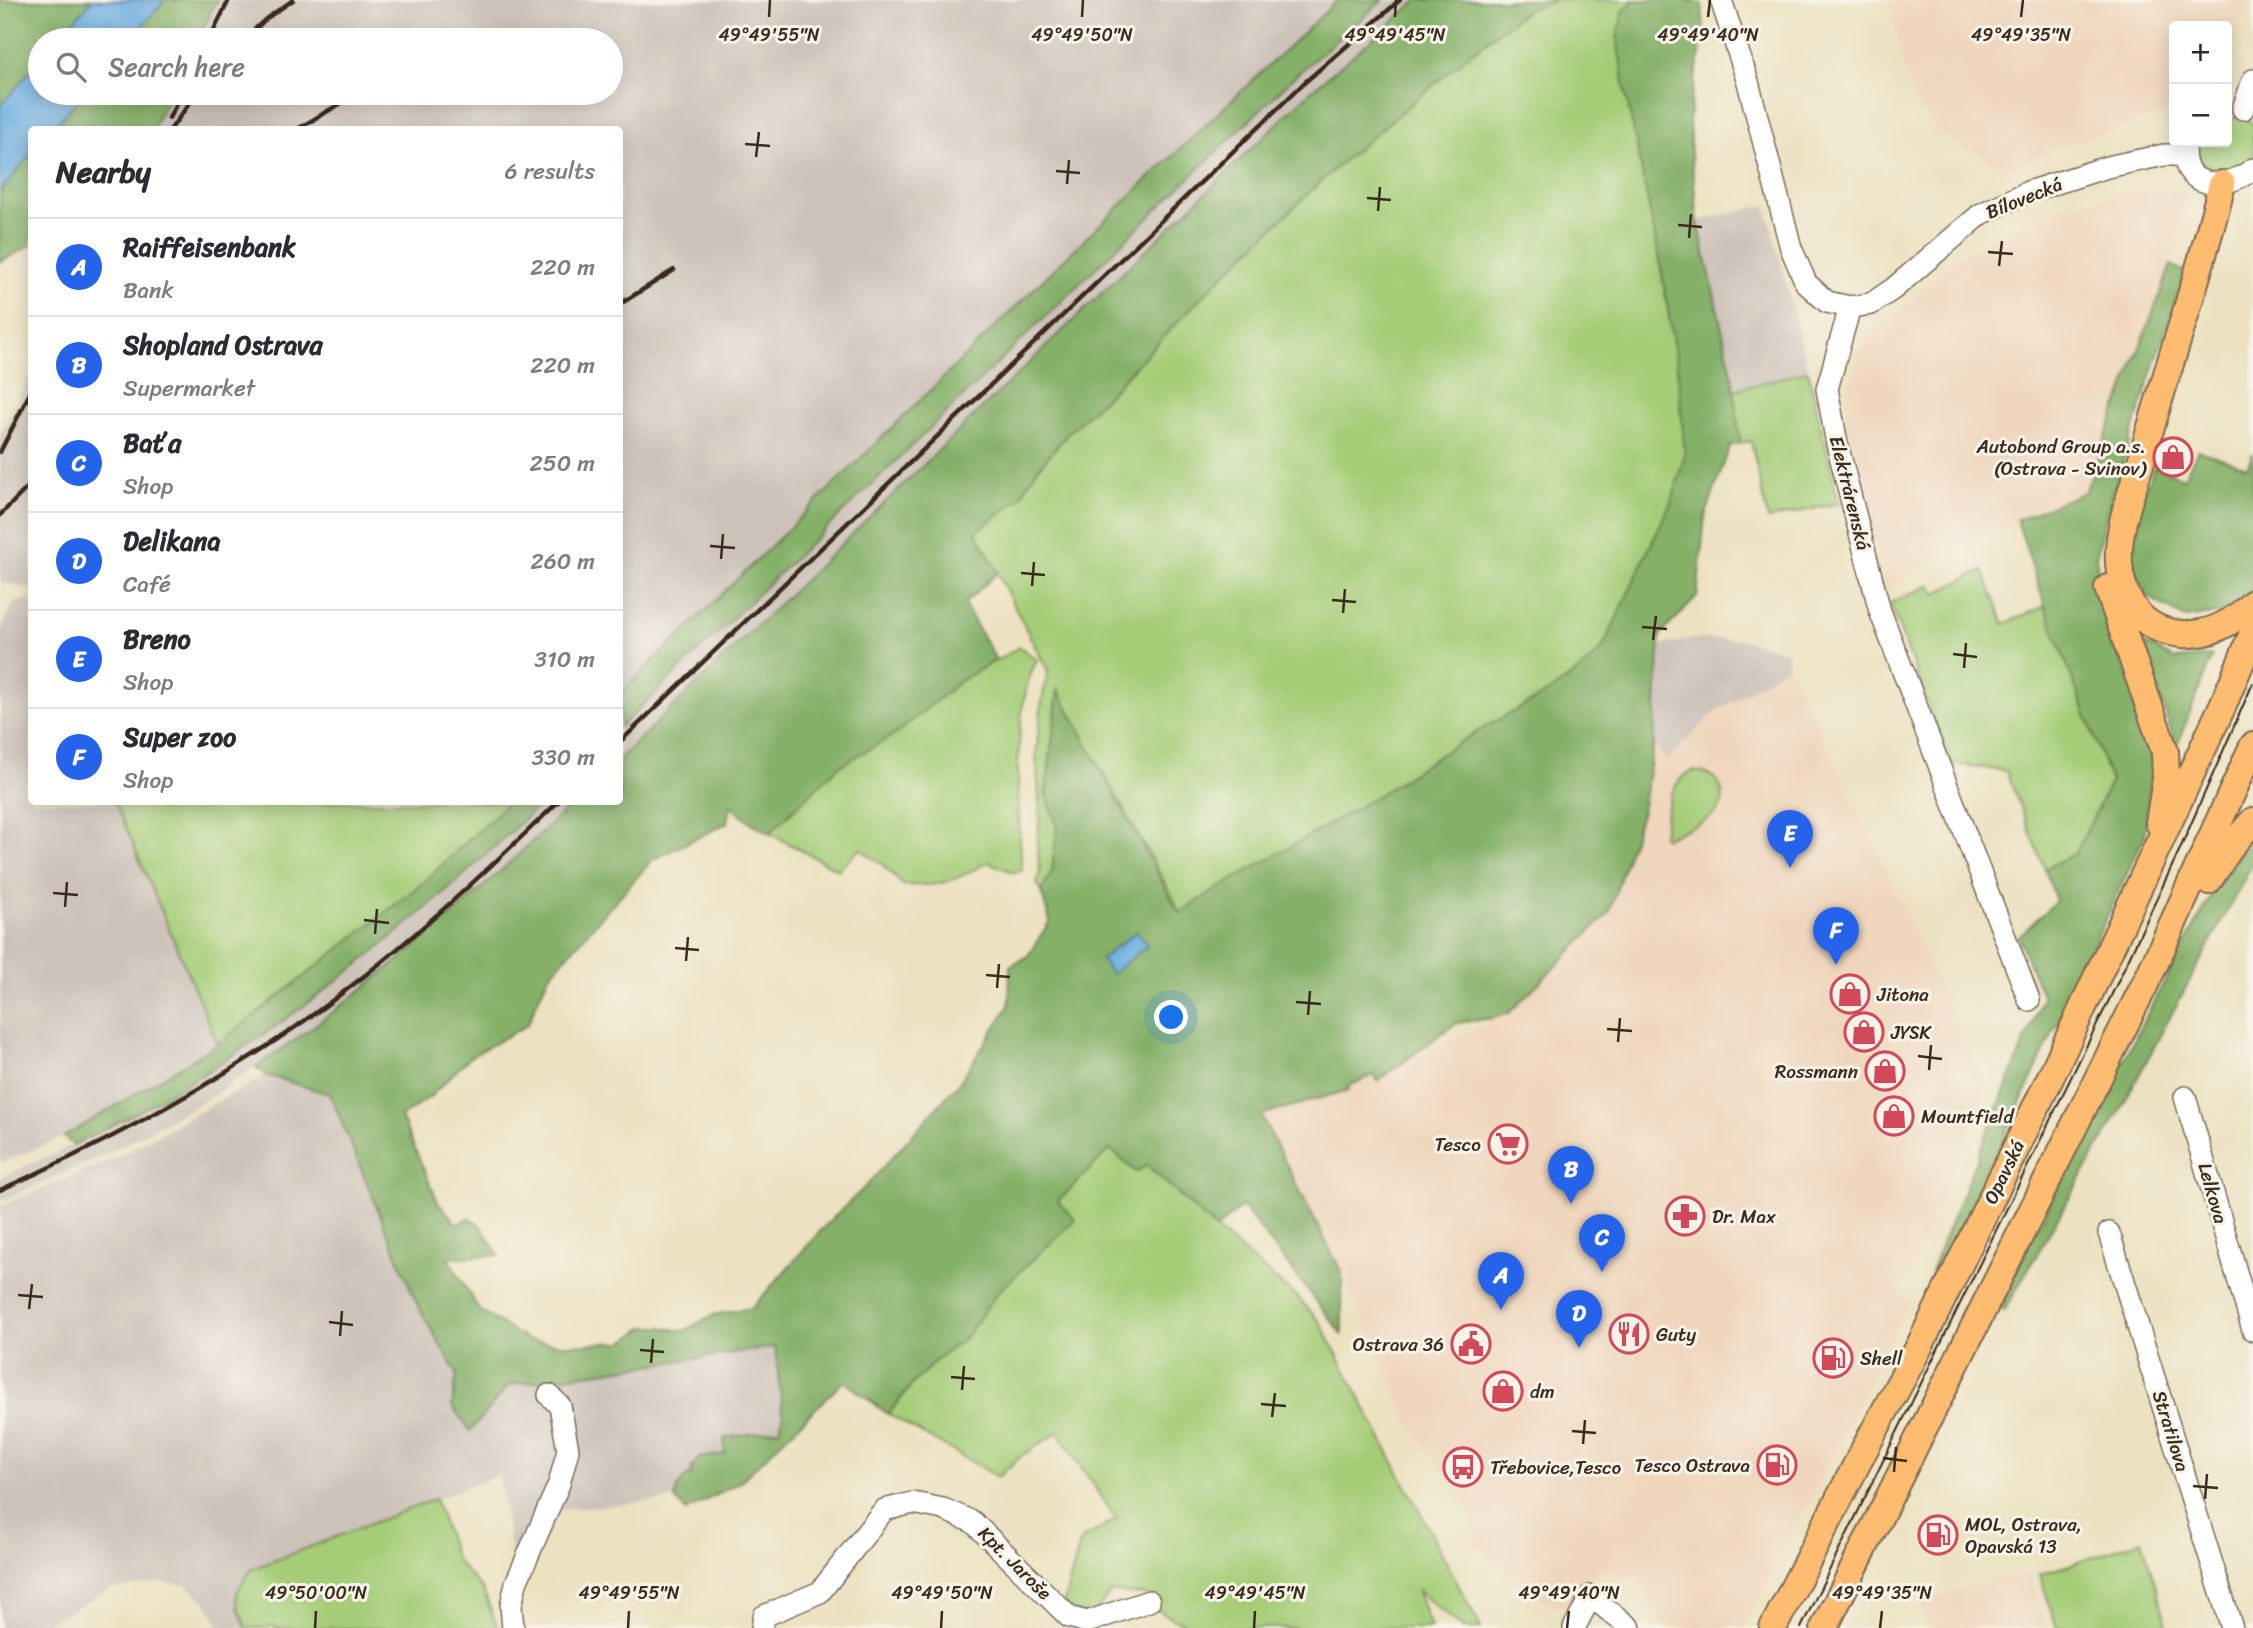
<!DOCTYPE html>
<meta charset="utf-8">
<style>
:root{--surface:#fff;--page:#f7f7f7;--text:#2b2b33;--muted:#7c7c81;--line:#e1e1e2;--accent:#2563eb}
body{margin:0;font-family:Sriracha,sans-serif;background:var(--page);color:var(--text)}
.controls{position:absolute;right:21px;top:21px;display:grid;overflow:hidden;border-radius:7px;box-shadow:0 4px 18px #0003}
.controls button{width:63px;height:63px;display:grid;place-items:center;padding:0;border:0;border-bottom:2px solid var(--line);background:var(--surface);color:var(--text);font:35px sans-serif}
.you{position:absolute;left:1172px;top:1018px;width:24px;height:24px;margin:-18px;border:5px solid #fff;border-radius:50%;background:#1a73e8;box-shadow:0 0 0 10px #1a73e833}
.badge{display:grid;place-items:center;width:46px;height:46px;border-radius:50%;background:var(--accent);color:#fff;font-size:23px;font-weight:700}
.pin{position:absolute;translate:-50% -58px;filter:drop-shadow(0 2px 4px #0008)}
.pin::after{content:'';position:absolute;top:37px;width:24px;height:21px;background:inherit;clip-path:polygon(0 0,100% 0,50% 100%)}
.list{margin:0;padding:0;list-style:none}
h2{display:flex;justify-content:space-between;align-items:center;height:91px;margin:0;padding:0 28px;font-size:30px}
h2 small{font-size:23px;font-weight:400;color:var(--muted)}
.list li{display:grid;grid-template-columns:46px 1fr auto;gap:21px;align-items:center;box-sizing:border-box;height:98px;padding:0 28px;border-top:2px solid var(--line)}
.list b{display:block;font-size:26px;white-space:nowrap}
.list p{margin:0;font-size:23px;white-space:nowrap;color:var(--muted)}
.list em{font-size:23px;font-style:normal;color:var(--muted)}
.icon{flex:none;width:38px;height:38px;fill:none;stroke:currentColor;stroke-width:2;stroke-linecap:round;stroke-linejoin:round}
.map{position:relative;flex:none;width:2253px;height:1628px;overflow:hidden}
.search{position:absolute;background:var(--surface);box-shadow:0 4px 18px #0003;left:28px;top:28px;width:595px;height:77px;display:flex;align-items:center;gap:18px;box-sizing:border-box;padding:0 24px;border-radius:38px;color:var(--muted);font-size:26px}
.panel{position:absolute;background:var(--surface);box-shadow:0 4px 18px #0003;left:28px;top:126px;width:595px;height:679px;border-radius:7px}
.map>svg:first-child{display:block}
</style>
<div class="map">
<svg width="2253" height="1628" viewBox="0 0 2253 1628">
<rect width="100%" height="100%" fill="#f7f3e8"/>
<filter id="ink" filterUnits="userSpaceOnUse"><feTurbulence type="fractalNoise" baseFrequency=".0143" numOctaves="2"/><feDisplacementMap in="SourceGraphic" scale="14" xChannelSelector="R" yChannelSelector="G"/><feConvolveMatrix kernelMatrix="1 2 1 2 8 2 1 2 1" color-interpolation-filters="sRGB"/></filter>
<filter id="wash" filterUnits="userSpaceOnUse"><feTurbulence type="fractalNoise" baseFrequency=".00686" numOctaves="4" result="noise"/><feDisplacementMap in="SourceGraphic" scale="28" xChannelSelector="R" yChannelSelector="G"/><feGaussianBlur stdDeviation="1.57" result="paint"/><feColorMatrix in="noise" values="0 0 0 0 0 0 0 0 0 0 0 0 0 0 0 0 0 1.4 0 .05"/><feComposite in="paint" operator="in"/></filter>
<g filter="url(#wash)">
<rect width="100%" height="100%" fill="#ece1c0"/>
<path fill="#efd6bc" d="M 1889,0 L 2251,0 L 2227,59 L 2227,26 L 2174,26 L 2174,109 L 2050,150 L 2010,171 L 1955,144 L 1930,121 L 1914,98 L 1905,74 Z
M 2160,184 L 2184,191 L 2178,247 L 2085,492 L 1953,547 L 1884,592 L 1847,437 L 1847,393 L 1862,345 L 1960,256 L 2050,211 Z
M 1789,665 L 1987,1087 L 1910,1274 L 1896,1288 L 1909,1303 L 1744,1628 L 1666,1628 L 1656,1618 L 1638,1575 L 1620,1578 L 1604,1570 L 1591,1577 L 1571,1607 L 1549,1605 L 1473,1543 L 1470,1509 L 1413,1431 L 1342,1273 L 1260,1115 L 1349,1091 L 1348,1086 L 1374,1075 L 1378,1081 L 1395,1068 L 1509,1013 L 1642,811 L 1654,743 L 1667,759 L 1713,714 Z
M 2019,1574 L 2031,1577 L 2046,1628 L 1927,1628 L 1921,1604 L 1994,1578 Z"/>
<path fill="#cdc2b9" d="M 217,0 L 1338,0 L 1090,234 L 620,694 L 620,130 L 152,130 L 171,93 L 611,93 L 611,40 L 197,40 Z
M 1383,0 L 1418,0 L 1311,91 L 620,758 L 620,727 L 1296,75 Z
M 1766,205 L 1808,371 L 1734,390 L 1698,221 Z
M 31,372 L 31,588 L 0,582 L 0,435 Z
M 29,599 L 32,604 L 32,802 L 114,802 L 218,1044 L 64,1137 L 0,1163 L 0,631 L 14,603 Z
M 1691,639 L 1738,639 L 1786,651 L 1789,665 L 1713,714 L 1666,760 L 1654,743 L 1658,646 Z
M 542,802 L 574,802 L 487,885 L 354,998 L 305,1034 L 207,1099 L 109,1153 L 0,1202 L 0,1178 L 99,1133 L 195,1079 L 244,1049 L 340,981 L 472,868 Z
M 266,1075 L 330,1094 L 418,1306 L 457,1374 L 452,1406 L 469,1431 L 509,1385 L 775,1347 L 783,1415 L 780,1430 L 724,1438 L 726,1454 L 692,1475 L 677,1488 L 675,1499 L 559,1510 L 529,1570 L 513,1566 L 499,1475 L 252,1569 L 235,1599 L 246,1628 L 221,1628 L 205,1601 L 186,1585 L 160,1582 L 110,1590 L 39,1627 L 0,1628 L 0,1206 L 112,1160 Z"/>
<path fill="#a5cd78" stroke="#707c4b" stroke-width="2" d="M 1557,0 L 1634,0 L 1623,12 L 1639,155 L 1660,261 L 1678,372 L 1685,454 L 1673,498 L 1602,649 C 1565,690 1512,710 1465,739 C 1432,759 1400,782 1367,802 C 1304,840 1240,874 1179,913 L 1175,901 L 1058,691 L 1046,794 L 1057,826 L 1052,872 L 1041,891 L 1037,883 L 1040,872 L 1037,846 L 1040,812 L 1036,754 L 1042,700 L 1048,671 L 976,532 L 1020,498 L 1035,472 L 1069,432 L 1106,397 L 1207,291 L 1334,169 L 1471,53 L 1527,10 Z
M 2243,117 L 2253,124 L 2253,158 L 2243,167 L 2211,176 L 2195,164 L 2195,142 L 2227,142 L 2227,118 Z
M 1808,371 L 1839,503 L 1768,519 L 1751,441 L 1740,443 L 1734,390 Z
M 1983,570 L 2004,624 L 2045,606 L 2111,781 L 2076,853 L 2045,869 L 2006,771 L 1950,763 L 1890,603 L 1931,585 L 1935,594 Z
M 1020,647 L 1037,660 C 1011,705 1018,818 1022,870 L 1015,873 L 988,862 C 954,881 943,887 903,885 L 882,864 L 860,849 L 838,870 L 769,833 L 838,767 L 897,733 L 960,681 Z
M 1692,771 C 1704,772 1714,774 1720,786 C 1735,816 1685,829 1665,838 L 1663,835 C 1667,812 1669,781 1692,771 Z
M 115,802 L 509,802 L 424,882 L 218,1044 Z
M 1110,1149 L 1136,1172 L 1147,1165 L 1216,1229 L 1298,1298 L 1320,1322 L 1481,1628 L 1463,1628 L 1418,1591 L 1431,1628 L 1192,1628 L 1151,1607 L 1146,1595 L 1111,1592 L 1092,1616 L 1072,1611 L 1064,1602 L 1081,1540 L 1116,1519 L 1058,1432 L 1021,1456 L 998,1477 L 888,1414 L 914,1382 L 937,1359 L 965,1338 L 998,1292 L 1074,1220 L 1058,1201 Z
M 435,1499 L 456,1560 L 483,1590 L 498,1628 L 275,1628 L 274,1625 L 265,1628 L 246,1628 C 234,1597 231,1596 252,1569 Z
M 2142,1540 L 2168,1628 L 2057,1628 L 2040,1575 Z"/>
<path fill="#84b068" stroke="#606d43" stroke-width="2" d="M 0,0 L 104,0 L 72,40 L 40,40 L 40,79 L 0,130 Z
M 165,0 L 217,0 L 197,40 L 130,40 Z
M 1338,0 L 1383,0 L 1296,75 L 620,727 L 620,694 L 1090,234 Z
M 1418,0 L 1557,0 L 1527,10 L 1471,53 L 1334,169 L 1207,291 L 1106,397 L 1069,432 L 1035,472 L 1020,498 L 976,532 L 998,572 L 964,604 L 996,660 L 960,681 L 897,733 L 838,767 L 769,833 L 750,822 L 730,805 L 727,823 L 652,860 L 548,977 L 527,1025 L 470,1057 L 431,1096 L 401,1117 L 438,1202 L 457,1224 L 469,1218 L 479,1224 L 499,1255 L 448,1258 L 480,1311 L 528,1340 L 566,1345 L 623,1342 L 645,1327 L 661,1327 L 684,1331 L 713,1315 L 752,1308 L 824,1227 L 870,1182 L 959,1083 L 1009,1006 L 1010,966 L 1027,957 L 1050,921 L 1041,891 L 1052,872 L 1057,826 L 1046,794 L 1058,690 L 1179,913 C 1240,873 1304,840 1367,802 C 1400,782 1432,759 1465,739 C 1512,710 1565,690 1602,649 L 1673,498 L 1685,454 L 1678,372 L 1660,261 L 1624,84 L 1617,38 L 1623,12 L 1634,0 L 1694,0 L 1692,2 L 1702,4 L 1704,33 L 1691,99 L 1689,122 L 1691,155 L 1698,222 L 1732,374 L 1740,443 L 1730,446 L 1705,517 L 1697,597 L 1660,635 L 1654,743 L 1642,811 L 1609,913 L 1509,1013 L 1494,1018 L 1456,1023 L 1378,1081 L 1374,1075 L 1348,1086 L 1349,1090 L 1261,1115 L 1342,1273 L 1342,1334 L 1242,1206 L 1216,1229 L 1147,1165 L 1136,1172 L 1110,1149 L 1058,1201 L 1075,1220 L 998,1292 L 965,1338 L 937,1359 L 914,1382 L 888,1414 L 844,1381 L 740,1482 L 686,1511 L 675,1499 L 677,1488 L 688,1475 L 692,1475 L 691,1469 L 699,1458 L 725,1454 L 724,1438 L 780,1429 L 783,1415 L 775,1347 L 509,1385 L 470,1431 L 452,1406 L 457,1374 L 418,1306 L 330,1094 L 266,1075 L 256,1067 C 372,989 474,898 574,802 L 620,802 L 620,758 L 1311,91 Z
M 84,93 L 171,93 L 152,129 L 52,130 Z
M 31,153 L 31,245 L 0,262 L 0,193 Z
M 2171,265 L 2185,272 L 2112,495 L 2096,557 L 2101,597 L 2138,703 L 2153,761 L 2144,837 L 1948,1258 L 1931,1271 L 2043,997 L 2018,937 L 2056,901 L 2045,869 L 2076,853 L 2111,781 L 2045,606 L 2017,520 L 2085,492 Z
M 2198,450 L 2247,467 L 2253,454 L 2253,583 L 2250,590 L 2222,613 L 2185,618 L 2147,596 L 2132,566 L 2126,535 L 2154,467 L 2184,478 Z
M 2144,643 L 2174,659 L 2212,656 L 2176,748 Z
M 509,802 L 542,802 C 401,938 252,1060 73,1145 L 64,1137 L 218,1044 L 424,882 Z
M 2253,839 L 2253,863 L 2119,1112 L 2004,1311 L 1997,1306 L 2156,997 L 2216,887 Z"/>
<path fill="#6dafe1" stroke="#546c80" stroke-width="2" d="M 92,0 L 165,0 L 130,40 L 57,40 Z
M 40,60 L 40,93 L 84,93 L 52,129 L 32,130 L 31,153 L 0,193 L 0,106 Z
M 1137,931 L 1147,946 L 1111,974 L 1101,959 Z"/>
</g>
<g filter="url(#ink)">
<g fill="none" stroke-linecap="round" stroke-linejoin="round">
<g stroke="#796a57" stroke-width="24">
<path id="minor" d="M 1721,0 L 1748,82 L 1791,248 L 1806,283 L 1827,302 L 1850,307 L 1871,304 L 1893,289 L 1981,214 L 2028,192 L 2107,167 L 2164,155 L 2184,155
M 2243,109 L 2253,80
M 2185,144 C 2178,190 2226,191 2253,169
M 1850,307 L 1827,389 L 1837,444 L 1880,611 L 2029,1000
M 2185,1097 L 2253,1330
M 2109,1233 L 2232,1628
M 513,1628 L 511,1606 L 516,1583 L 559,1484 L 568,1450 L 560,1406 L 549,1395
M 762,1628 L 764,1616 L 820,1592 L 884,1510 L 913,1503 L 943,1509 L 973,1522 L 1069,1617 L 1087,1622 L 1149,1601
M 1574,1628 L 1591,1596 L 1630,1628"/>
</g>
<g stroke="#796a57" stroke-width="30">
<path id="major" d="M 2222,184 C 2199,279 2166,371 2140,465 C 2130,497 2117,529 2119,563 C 2122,602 2142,631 2182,634 C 2211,636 2234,622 2253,603
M 2108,588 L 2165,752 L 2166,779 L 2159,823
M 2208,881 L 2231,846 L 2253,821
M 1773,1628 L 1864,1450 L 1918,1349 L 2053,1072 L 2223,705 L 2253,633
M 1824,1628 L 2150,974 L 2253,746"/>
</g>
<use href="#minor" stroke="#fff" stroke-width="21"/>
<use href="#major" stroke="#febc70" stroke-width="26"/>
<path stroke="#3b2a1e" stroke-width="2" d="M 1801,1628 L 2112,994 L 2180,849 L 2253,683"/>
<path stroke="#3b2a1e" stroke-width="4.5" d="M 209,40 L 229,0
M 243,40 L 267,18 L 293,0
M 444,40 L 451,36
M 169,118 L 182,93
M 170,130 L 197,93
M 296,130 L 358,93
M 620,304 L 674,270
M 0,452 L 32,389
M 0,515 L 32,483
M 620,742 L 1304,83 L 1400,0
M 0,1190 C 104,1144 203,1091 297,1026 C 391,961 476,881 558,802"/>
</g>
</g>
<path fill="none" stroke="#3b2a1e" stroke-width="2.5" d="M 769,17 L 770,0M 1082,17 L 1083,0M 1395,17 L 1396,0M 1708,17 L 1710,0M 2021,17 L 2023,0M 745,144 L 770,146M 756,157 L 759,132M 1056,171 L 1080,173M 1067,184 L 1069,160M 1367,198 L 1391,200M 1378,211 L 1380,187M 1678,225 L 1702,227M 1689,238 L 1691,214M 1988,252 L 2013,254M 1999,266 L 2002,241M 710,546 L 735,548M 721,559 L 723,534M 1021,573 L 1045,575M 1032,586 L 1034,562M 1332,600 L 1356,602M 1343,613 L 1345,589M 1642,627 L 1667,629M 1653,640 L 1656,616M 1953,654 L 1977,657M 1964,668 L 1966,643M 53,893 L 78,895M 65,907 L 67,882M 364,920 L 389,923M 375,934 L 377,909M 675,948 L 699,950M 686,961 L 688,937M 986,975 L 1010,977M 997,988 L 999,964M 1296,1002 L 1321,1004M 1308,1015 L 1310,991M 1607,1029 L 1632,1031M 1618,1042 L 1620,1018M 1918,1056 L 1942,1059M 1929,1070 L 1931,1045M 18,1295 L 43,1297M 29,1309 L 32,1284M 329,1322 L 353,1325M 340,1336 L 342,1311M 640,1350 L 664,1352M 651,1363 L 653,1339M 951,1377 L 975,1379M 962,1390 L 964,1366M 1261,1404 L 1286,1406M 1272,1417 L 1275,1393M 1572,1431 L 1596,1433M 1583,1444 L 1585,1420M 1883,1458 L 1907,1461M 1894,1472 L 1896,1447M 2193,1486 L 2218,1488M 2205,1499 L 2207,1474M 315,1628 L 316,1611M 628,1628 L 629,1611M 941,1628 L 942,1611M 1254,1628 L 1255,1611M 1567,1628 L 1569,1611M 1880,1628 L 1882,1611"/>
<defs>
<g id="shop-ring" transform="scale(2.0125)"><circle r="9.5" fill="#f7f3e8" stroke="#d1495b" stroke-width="1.5"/><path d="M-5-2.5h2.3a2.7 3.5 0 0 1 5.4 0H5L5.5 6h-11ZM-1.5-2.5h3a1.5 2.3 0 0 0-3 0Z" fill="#d1495b"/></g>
<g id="supermarket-ring" transform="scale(2.0125)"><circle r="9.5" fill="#f7f3e8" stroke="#d1495b" stroke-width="1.5"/><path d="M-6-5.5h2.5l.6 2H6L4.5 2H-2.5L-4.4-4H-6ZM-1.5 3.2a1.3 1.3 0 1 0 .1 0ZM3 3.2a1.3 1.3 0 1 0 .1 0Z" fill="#d1495b"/></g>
<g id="pharmacy-ring" transform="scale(2.0125)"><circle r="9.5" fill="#f7f3e8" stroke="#d1495b" stroke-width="1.5"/><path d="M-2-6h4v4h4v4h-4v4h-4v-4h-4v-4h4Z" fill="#d1495b"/></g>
<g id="restaurant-ring" transform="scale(2.0125)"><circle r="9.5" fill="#f7f3e8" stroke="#d1495b" stroke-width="1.5"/><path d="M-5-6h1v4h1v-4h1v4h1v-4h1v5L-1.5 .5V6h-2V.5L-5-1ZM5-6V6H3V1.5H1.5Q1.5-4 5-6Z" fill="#d1495b"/></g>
<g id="civic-ring" transform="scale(2.0125)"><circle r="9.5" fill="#f7f3e8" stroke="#d1495b" stroke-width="1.5"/><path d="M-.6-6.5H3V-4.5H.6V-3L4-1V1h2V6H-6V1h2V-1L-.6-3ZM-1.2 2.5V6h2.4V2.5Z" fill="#d1495b"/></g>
<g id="fuel-ring" transform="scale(2.0125)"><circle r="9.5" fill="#f7f3e8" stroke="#d1495b" stroke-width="1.5"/><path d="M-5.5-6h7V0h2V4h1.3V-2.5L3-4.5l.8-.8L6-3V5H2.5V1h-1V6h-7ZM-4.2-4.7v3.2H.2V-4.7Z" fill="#d1495b"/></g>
<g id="bus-ring" transform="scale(2.0125)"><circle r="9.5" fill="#f7f3e8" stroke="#d1495b" stroke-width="1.5"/><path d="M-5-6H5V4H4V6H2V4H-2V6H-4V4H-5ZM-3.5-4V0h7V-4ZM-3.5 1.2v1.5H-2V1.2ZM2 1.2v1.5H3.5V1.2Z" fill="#d1495b"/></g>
</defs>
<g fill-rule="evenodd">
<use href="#shop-ring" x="2173" y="457"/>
<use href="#shop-ring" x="1850" y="994"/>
<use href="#shop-ring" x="1864" y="1032"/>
<use href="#shop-ring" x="1885" y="1071"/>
<use href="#shop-ring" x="1894" y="1116"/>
<use href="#supermarket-ring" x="1508" y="1144"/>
<use href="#pharmacy-ring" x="1685" y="1216"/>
<use href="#restaurant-ring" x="1629" y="1334"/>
<use href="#civic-ring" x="1471" y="1344"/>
<use href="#fuel-ring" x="1833" y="1358"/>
<use href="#shop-ring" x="1503" y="1391"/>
<use href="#fuel-ring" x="1777" y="1465"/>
<use href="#bus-ring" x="1463" y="1467"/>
<use href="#fuel-ring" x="1938" y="1535"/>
</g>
<g text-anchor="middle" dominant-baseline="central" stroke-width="6" stroke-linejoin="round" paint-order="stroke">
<g font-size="19" fill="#3b2a1e" stroke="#f7f3e8">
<text transform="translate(2024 198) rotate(-22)">Bílovecká</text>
<text transform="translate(1850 493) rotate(76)">Elektrárenská</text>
<text transform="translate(2004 1172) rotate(-64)">Opavská</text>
<text transform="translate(2213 1193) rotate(74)">Lelkova</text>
<text transform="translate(2171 1431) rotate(73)">Stratilova</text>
<text transform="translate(1015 1563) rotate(45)">Kpt. Jaroše</text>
</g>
<g font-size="19" fill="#3b2a1e" stroke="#f7f3e8" text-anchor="start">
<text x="2146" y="446" text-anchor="end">Autobond Group a.s.<tspan x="2146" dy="22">(Ostrava - Svinov)</tspan></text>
<text x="1877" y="994">Jitona</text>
<text x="1891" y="1032">JYSK</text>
<text x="1858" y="1071" text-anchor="end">Rossmann</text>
<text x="1921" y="1116">Mountfield</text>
<text x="1481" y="1144" text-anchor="end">Tesco</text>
<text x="1712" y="1216">Dr. Max</text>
<text x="1656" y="1334">Guty</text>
<text x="1444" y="1344" text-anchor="end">Ostrava 36</text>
<text x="1860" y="1358">Shell</text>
<text x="1530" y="1391">dm</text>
<text x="1750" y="1465" text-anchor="end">Tesco Ostrava</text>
<text x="1490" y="1467">Třebovice,Tesco</text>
<text x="1965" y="1524">MOL, Ostrava,<tspan x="1965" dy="22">Opavská 13</tspan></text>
</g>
</g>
<g font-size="18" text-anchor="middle" fill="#3b2a1e" stroke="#f7f3e8" stroke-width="6" stroke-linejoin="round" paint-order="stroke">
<text x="769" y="41">49°49'55"N</text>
<text x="1082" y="41">49°49'50"N</text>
<text x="1395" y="41">49°49'45"N</text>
<text x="1708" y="41">49°49'40"N</text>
<text x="2021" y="41">49°49'35"N</text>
<text x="316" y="1599">49°50'00"N</text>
<text x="629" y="1599">49°49'55"N</text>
<text x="942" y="1599">49°49'50"N</text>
<text x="1255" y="1599">49°49'45"N</text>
<text x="1569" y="1599">49°49'40"N</text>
<text x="1882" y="1599">49°49'35"N</text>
</g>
</svg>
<div class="controls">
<button>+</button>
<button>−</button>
</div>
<div class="you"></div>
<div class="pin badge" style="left:1501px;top:1310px">A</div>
<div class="pin badge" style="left:1571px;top:1204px">B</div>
<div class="pin badge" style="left:1602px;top:1272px">C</div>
<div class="pin badge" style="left:1579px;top:1348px">D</div>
<div class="pin badge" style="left:1790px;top:868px">E</div>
<div class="pin badge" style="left:1836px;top:965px">F</div>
<div class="search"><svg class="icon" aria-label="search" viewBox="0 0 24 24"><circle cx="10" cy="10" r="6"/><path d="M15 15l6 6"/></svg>Search here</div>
<section class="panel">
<h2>Nearby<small>6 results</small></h2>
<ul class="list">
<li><span class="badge">A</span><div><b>Raiffeisenbank</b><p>Bank</p></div><em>220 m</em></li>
<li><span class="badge">B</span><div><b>Shopland Ostrava</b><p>Supermarket</p></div><em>220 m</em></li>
<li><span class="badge">C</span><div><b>Baťa</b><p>Shop</p></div><em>250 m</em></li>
<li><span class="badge">D</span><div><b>Delikana</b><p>Café</p></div><em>260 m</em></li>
<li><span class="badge">E</span><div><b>Breno</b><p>Shop</p></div><em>310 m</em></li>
<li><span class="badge">F</span><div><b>Super zoo</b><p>Shop</p></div><em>330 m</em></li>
</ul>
</section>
</div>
